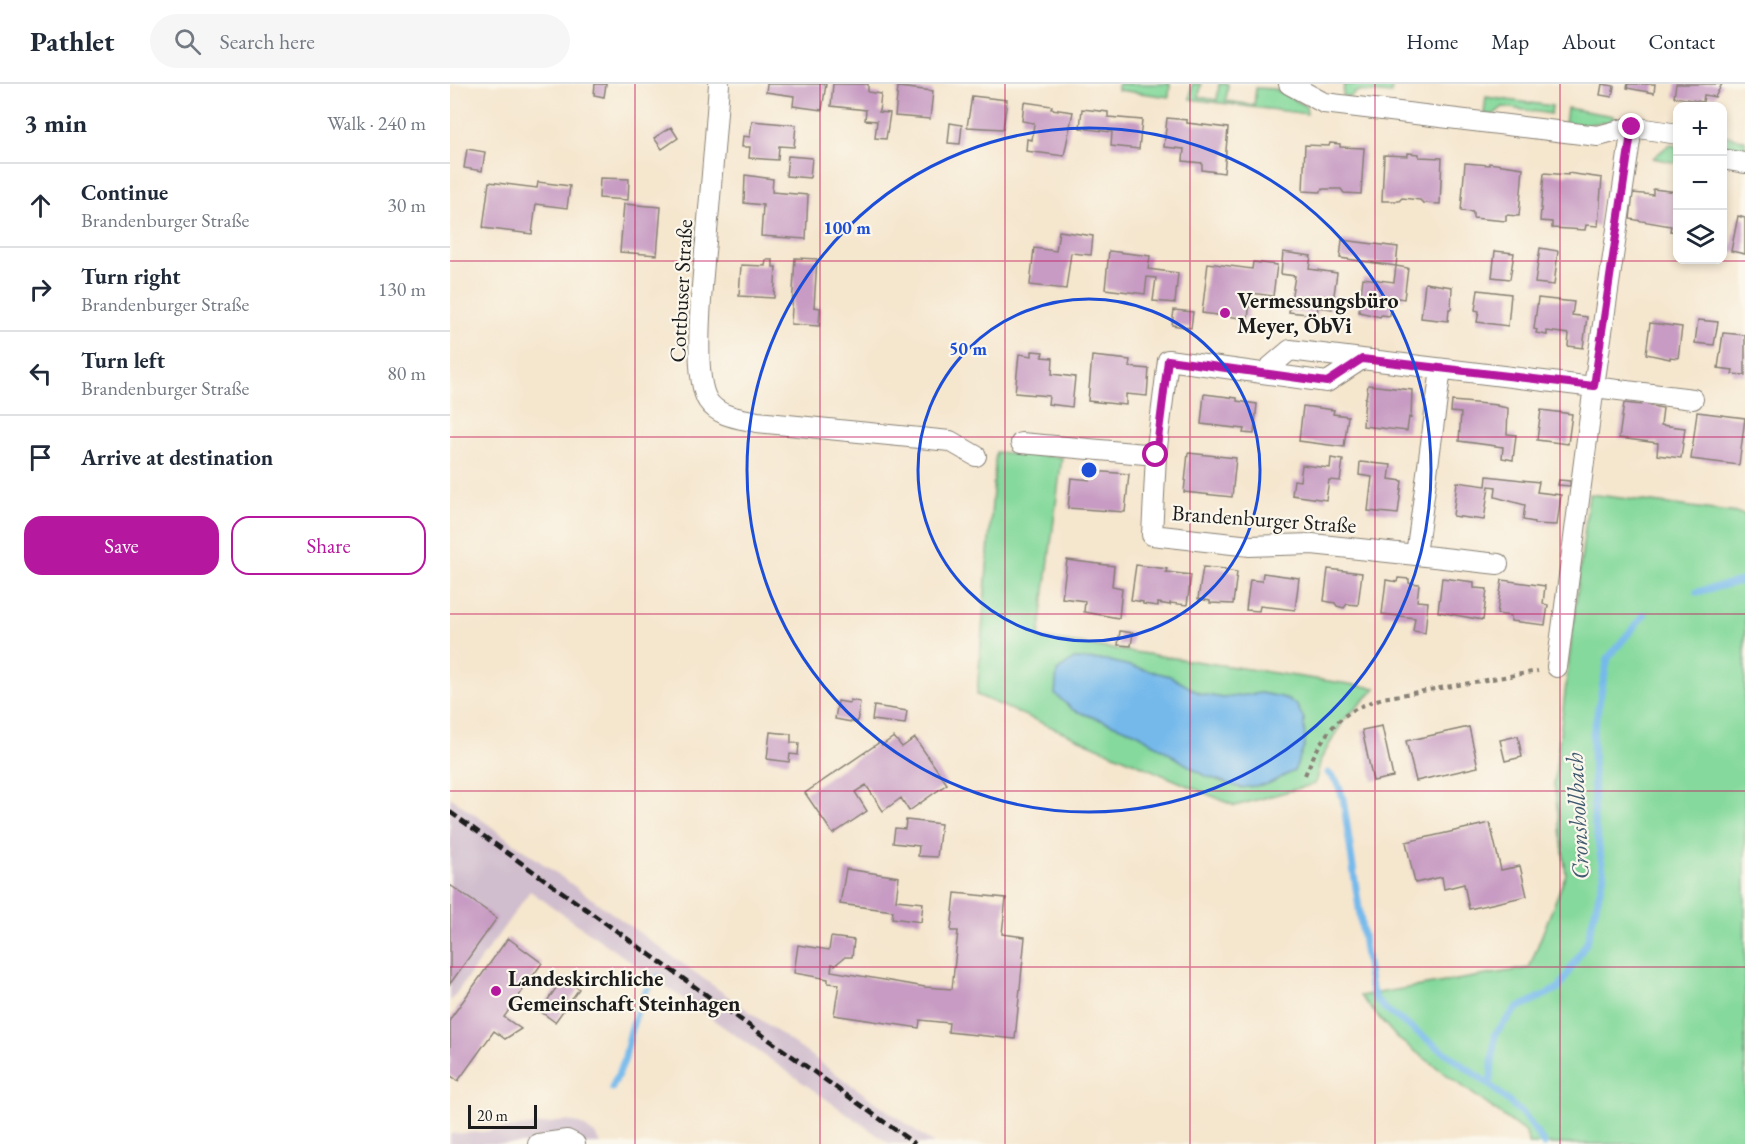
<!DOCTYPE html>
<meta charset="utf-8">
<style>
:root{--surface:#fff;--page:#f6f6f7;--text:#1f2937;--muted:#747a83;--line:#e0e1e3;--accent:#b5179e}
body{margin:0;font-family:"EB Garamond",serif;background:var(--page);color:var(--text)}
.controls{position:absolute;right:18px;top:18px;display:grid;overflow:hidden;border-radius:12px;box-shadow:0 3px 9px #0003}
.controls button{width:54px;height:54px;display:grid;place-items:center;padding:0;border:0;border-bottom:2px solid var(--line);background:var(--surface);color:var(--text);font:30px sans-serif}
.scale{position:absolute;left:18px;bottom:15px;width:69px;box-sizing:border-box;padding-left:6px;border:3px solid #1c1c1c;border-top:0;font-size:16px;line-height:21px;white-space:nowrap;color:#1c1c1c;-webkit-text-stroke:4px #fbf7ec;paint-order:stroke}
.stop{position:absolute;width:18px;height:18px;margin:-14px;border:4px solid #b5179e;border-radius:50%;background:#fff}
.stop.end{background:#b5179e;border-color:#fff;box-shadow:0 2px 6px #0008}
.list{margin:0;padding:0;list-style:none}
h2{display:flex;justify-content:space-between;align-items:center;height:78px;margin:0;padding:0 24px;font-size:26px}
h2 small{font-size:20px;font-weight:400;color:var(--muted)}
.list li{display:grid;grid-template-columns:39px 1fr auto;gap:18px;align-items:center;box-sizing:border-box;height:84px;padding:0 24px;border-top:2px solid var(--line)}
.list b{display:block;font-size:22px;white-space:nowrap}
.list p{margin:0;font-size:20px;white-space:nowrap;color:var(--muted)}
.list em{font-size:20px;font-style:normal;color:var(--muted)}
.actions{display:flex;gap:12px;padding:18px 24px}
.actions a{flex:1;padding:14px 0;border:2px solid var(--accent);border-radius:18px;text-align:center;font-size:21px;color:var(--accent)}
.actions .main{background:var(--accent);color:#fff}
.icon{flex:none;width:33px;height:33px;fill:none;stroke:currentColor;stroke-width:2;stroke-linecap:round;stroke-linejoin:round}
.map{position:relative;flex:none;width:1295px;height:1060px;overflow:hidden}
header{display:flex;align-items:center;gap:36px;box-sizing:border-box;height:84px;padding:0 30px;background:var(--surface);border-bottom:2px solid var(--line)}
header strong{font-size:28px}
nav{display:flex;gap:33px;margin-inline-start:auto;font-size:21px}
.search{width:420px;height:54px;background:var(--page);display:flex;align-items:center;gap:15px;box-sizing:border-box;padding:0 21px;border-radius:33px;color:var(--muted);font-size:22px}
main{display:flex}
aside{flex:1;background:var(--surface)}
.map>svg:first-child{display:block}
</style>
<header>
<strong>Pathlet</strong>
<div class="search"><svg class="icon" aria-label="search" viewBox="0 0 24 24"><circle cx="10" cy="10" r="6"/><path d="M15 15l6 6"/></svg>Search here</div>
<nav><a>Home</a><a>Map</a><a>About</a><a>Contact</a></nav>
</header>
<main>
<aside>
<h2>3 min<small>Walk · 240 m</small></h2>
<ul class="list">
<li><svg class="icon" aria-label="ahead" viewBox="0 0 24 24"><path d="M12 20V5M6 11l6-6 6 6"/></svg><div><b>Continue</b><p>Brandenburger Straße</p></div><em>30 m</em></li>
<li><svg class="icon" aria-label="right" viewBox="0 0 24 24"><path d="M7 20v-9h11M14 6l5 5-5 5"/></svg><div><b>Turn right</b><p>Brandenburger Straße</p></div><em>130 m</em></li>
<li><svg class="icon" aria-label="left" viewBox="0 0 24 24"><path d="M17 20v-9H6M10 6l-5 5 5 5"/></svg><div><b>Turn left</b><p>Brandenburger Straße</p></div><em>80 m</em></li>
<li><svg class="icon" aria-label="arrive" viewBox="0 0 24 24"><path d="M6 21V4h12l-3 4 3 4H6"/></svg><div><b>Arrive at destination</b></div></li>
</ul>
<div class="actions"><a class="main">Save</a><a>Share</a></div>
</aside>
<div class="map">
<svg width="1295" height="1060" viewBox="0 0 1295 1060">
<rect width="100%" height="100%" fill="#fbf7ec"/>
<filter id="ink" filterUnits="userSpaceOnUse"><feTurbulence type="fractalNoise" baseFrequency=".0167" numOctaves="2"/><feDisplacementMap in="SourceGraphic" scale="12" xChannelSelector="R" yChannelSelector="G"/><feConvolveMatrix kernelMatrix="1 2 1 2 8 2 1 2 1" color-interpolation-filters="sRGB"/></filter>
<filter id="wash" filterUnits="userSpaceOnUse"><feTurbulence type="fractalNoise" baseFrequency=".008" numOctaves="4" result="noise"/><feDisplacementMap in="SourceGraphic" scale="24" xChannelSelector="R" yChannelSelector="G"/><feGaussianBlur stdDeviation="1.35" result="paint"/><feColorMatrix in="noise" values="0 0 0 0 0 0 0 0 0 0 0 0 0 0 0 0 0 1.4 0 .05"/><feComposite in="paint" operator="in"/></filter>
<g filter="url(#wash)">
<rect width="100%" height="100%" fill="#f5e6ce"/>
<path fill="#d0bdcd" d="M 0,713 L 484,1060 L 440,1060 L 80,807 L 0,918 Z
M 115,1037 L 126,1038 L 135,1043 L 146,1051 L 151,1060 L 0,1060 L 0,1050 L 32,1048 Z"/>
<path fill="#85d99c" stroke="#507a5c" stroke-width="1.5" d="M 668,0 L 720,0 L 719,13 L 668,6 Z
M 742,0 L 751,0 L 749,13 L 767,16 L 769,0 L 778,0 L 776,17 L 804,21 L 806,4 L 825,5 L 856,22 L 857,30 L 740,15 Z
M 894,0 L 942,0 L 941,10 L 908,7 L 900,13 L 893,12 Z
M 1036,13 L 1102,22 L 1101,30 L 1053,23 L 1043,31 L 1034,30 Z
M 1117,24 L 1164,32 L 1166,37 L 1131,41 L 1115,40 Z
M 1273,51 L 1295,56 L 1295,69 L 1273,64 Z
M 1219,61 L 1227,62 L 1227,79 L 1203,74 Z
M 546,368 L 612,373 L 589,554 L 926,604 L 893,637 L 871,675 L 865,700 L 785,722 L 527,611 Z
M 1139,410 L 1295,430 L 1295,1060 L 1079,1060 L 1076,1049 L 947,954 L 910,912 L 1079,884 L 1116,790 L 1104,700 Z"/>
<path fill="#75b9eb" stroke="#486a84" stroke-width="1.5" d="M 624,575 L 656,576 L 720,592 L 751,610 L 773,614 L 811,609 L 832,613 L 846,620 L 854,635 L 855,661 L 844,687 L 818,700 L 791,704 L 753,691 L 687,649 L 623,626 L 605,610 L 607,587 Z"/>
<g fill="none" stroke-linecap="round" stroke-linejoin="round">
<path stroke="#75b9eb" stroke-width="7" d="M 1247,508 L 1295,496
M 878,689 L 887,698 L 893,714 L 920,900 L 925,914 L 935,925 L 1040,1001
M 162,1004 L 174,977 L 181,946 L 190,919 L 197,905 L 208,893
M 1094,1060 L 1076,1033 L 1040,1001 L 1045,950 L 1066,925 L 1109,904 L 1137,858 L 1154,791 L 1144,735 L 1143,650 L 1158,574 L 1194,531"/>
</g>
<g id="blocks">
<path fill="#c79bc3" d="M 145,0 L 156,0 L 154,13 L 144,11 Z
M 317,0 L 376,0 L 372,26 L 343,22 L 344,12 L 316,8 Z
M 383,0 L 418,0 L 418,8 L 431,10 L 429,28 L 440,29 L 436,55 L 425,54 L 427,37 L 415,36 L 416,26 L 381,22 Z
M 1152,0 L 1164,2 L 1162,13 L 1150,11 Z
M 1178,0 L 1205,0 L 1204,9 L 1177,4 Z
M 1226,0 L 1272,0 L 1265,13 L 1254,11 L 1253,18 L 1224,13 Z
M 448,3 L 483,7 L 480,35 L 445,32 Z
M 522,12 L 557,16 L 553,45 L 517,43 Z
M 574,18 L 602,22 L 601,25 L 623,28 L 614,72 L 576,67 L 577,55 L 582,56 L 584,39 L 572,37 Z
M 632,25 L 658,28 L 658,33 L 692,36 L 689,65 L 661,62 L 662,48 L 630,44 Z
M 717,34 L 737,36 L 737,39 L 778,44 L 774,89 L 752,86 L 752,79 L 733,77 L 734,65 L 714,63 Z
M 302,37 L 346,41 L 344,63 L 329,62 L 328,76 L 299,74 L 300,63 L 292,63 L 293,52 L 300,53 Z
M 500,39 L 512,41 L 510,60 L 498,59 Z
M 221,43 L 228,54 L 212,65 L 204,54 Z
M 880,59 L 890,60 L 890,63 L 914,64 L 911,110 L 894,109 L 891,105 L 873,105 L 870,108 L 853,107 L 855,61 L 879,62 Z
M 17,65 L 35,68 L 32,87 L 14,84 Z
M 958,69 L 969,70 L 969,73 L 992,74 L 990,120 L 973,119 L 970,116 L 952,114 L 949,117 L 932,117 L 934,71 L 958,72 Z
M 338,72 L 362,74 L 360,94 L 336,92 Z
M 1015,79 L 1039,81 L 1039,79 L 1073,84 L 1069,132 L 1056,131 L 1056,137 L 1023,134 L 1023,128 L 1011,127 Z
M 1094,89 L 1118,91 L 1118,89 L 1152,94 L 1148,142 L 1136,141 L 1135,146 L 1102,144 L 1102,138 L 1090,137 Z
M 295,91 L 323,95 L 322,108 L 358,111 L 356,155 L 311,152 L 313,121 L 294,119 Z
M 150,94 L 179,95 L 178,116 L 149,114 Z
M 39,98 L 87,104 L 88,98 L 120,102 L 117,124 L 86,120 L 82,150 L 33,144 Z
M 1203,105 L 1227,108 L 1227,148 L 1220,147 L 1221,142 L 1180,135 L 1183,109 L 1203,111 Z
M 174,120 L 211,123 L 207,171 L 170,168 Z
M 1288,132 L 1295,134 L 1295,170 L 1281,167 Z
M 609,147 L 643,152 L 641,171 L 621,169 L 616,205 L 580,201 L 584,164 L 606,167 Z
M 892,156 L 948,163 L 946,182 L 890,174 Z
M 1090,164 L 1108,167 L 1104,201 L 1085,199 Z
M 659,167 L 700,172 L 698,185 L 728,189 L 725,219 L 703,217 L 706,194 L 697,193 L 695,210 L 655,205 Z
M 1045,167 L 1064,169 L 1060,195 L 1042,193 Z
M 833,168 L 861,172 L 859,185 L 887,189 L 882,225 L 868,223 L 867,231 L 839,228 L 845,192 L 831,190 Z
M 345,174 L 367,175 L 364,223 L 370,224 L 369,242 L 341,240 Z
M 316,176 L 323,176 L 323,183 L 326,183 L 324,214 L 289,212 L 291,181 L 315,182 Z
M 803,178 L 827,181 L 823,212 L 801,209 L 798,235 L 752,229 L 758,179 L 802,185 Z
M 946,182 L 958,184 L 954,215 L 942,213 L 940,232 L 931,231 L 930,233 L 909,228 L 913,194 L 944,198 Z
M 975,199 L 1002,203 L 1001,225 L 999,225 L 998,237 L 971,234 Z
M 1028,206 L 1061,210 L 1058,242 L 1027,238 L 1029,227 L 1025,226 Z
M 1088,214 L 1124,218 L 1122,231 L 1137,233 L 1133,264 L 1118,262 L 1119,250 L 1097,247 L 1097,251 L 1086,249 L 1087,246 L 1084,245 Z
M 724,226 L 743,228 L 741,244 L 722,241 Z
M 1248,236 L 1268,238 L 1264,261 L 1245,259 Z
M 1200,239 L 1232,243 L 1228,274 L 1220,273 L 1220,275 L 1196,270 Z
M 1273,249 L 1295,251 L 1295,291 L 1282,290 L 1283,286 L 1268,284 Z
M 582,267 L 593,268 L 592,273 L 603,274 L 602,290 L 625,293 L 622,323 L 598,320 L 599,312 L 565,309 L 569,270 L 582,272 Z
M 642,272 L 680,276 L 679,283 L 699,285 L 697,312 L 676,310 L 676,321 L 638,317 Z
M 918,301 L 962,306 L 961,334 L 959,333 L 957,347 L 913,342 L 915,314 L 916,314 Z
M 754,310 L 787,314 L 787,317 L 807,320 L 804,350 L 793,349 L 794,345 L 751,340 Z
M 1002,317 L 1047,321 L 1047,322 L 1058,324 L 1057,350 L 1066,351 L 1063,376 L 1052,374 L 1053,363 L 1009,357 L 1011,329 L 1001,328 Z
M 1191,317 L 1201,318 L 1201,322 L 1213,324 L 1211,341 L 1235,344 L 1231,374 L 1207,371 L 1208,359 L 1169,354 L 1174,319 L 1191,321 Z
M 853,322 L 884,326 L 883,330 L 898,332 L 894,363 L 849,357 Z
M 1091,326 L 1122,330 L 1118,360 L 1087,356 Z
M 1247,328 L 1295,334 L 1289,381 L 1241,375 Z
M 738,369 L 786,374 L 782,413 L 734,408 Z
M 881,374 L 893,376 L 890,397 L 879,396 L 876,416 L 842,411 L 844,396 L 850,397 L 852,381 L 880,384 Z
M 910,378 L 941,381 L 939,395 L 952,397 L 948,430 L 918,427 L 922,393 L 909,391 Z
M 642,387 L 679,390 L 675,428 L 618,424 L 621,394 L 641,396 Z
M 1037,392 L 1089,398 L 1087,408 L 1111,411 L 1107,441 L 1084,440 L 1084,438 L 1073,436 L 1075,421 L 1045,413 L 1046,403 L 1039,402 L 1034,436 L 1003,432 L 1007,398 L 1036,402 Z
M 1109,396 L 1120,397 L 1120,402 L 1108,401 Z
M 617,476 L 664,482 L 662,502 L 672,504 L 669,534 L 634,528 L 635,517 L 612,514 Z
M 686,481 L 717,485 L 716,488 L 741,491 L 737,521 L 720,519 L 720,521 L 708,519 L 708,522 L 693,520 L 693,518 L 681,516 Z
M 753,483 L 775,485 L 775,486 L 787,488 L 783,520 L 760,519 L 760,517 L 748,515 Z
M 878,485 L 912,489 L 908,521 L 897,520 L 894,524 L 887,522 L 885,519 L 874,517 Z
M 813,489 L 849,494 L 845,526 L 810,522 L 809,527 L 796,526 L 800,496 L 812,497 Z
M 948,494 L 959,495 L 959,499 L 969,500 L 967,517 L 978,518 L 975,549 L 963,547 L 965,534 L 932,530 L 936,496 L 947,498 Z
M 992,494 L 1024,498 L 1024,504 L 1037,505 L 1033,536 L 988,528 Z
M 1052,496 L 1095,502 L 1093,520 L 1098,521 L 1095,541 L 1061,537 L 1061,532 L 1047,530 Z
M 670,547 L 683,549 L 681,562 L 668,561 Z
M 400,616 L 410,618 L 407,639 L 385,635 L 388,617 L 400,619 Z
M 424,622 L 457,627 L 455,640 L 422,636 Z
M 932,642 L 943,693 L 923,697 L 912,646 Z
M 1019,643 L 1028,683 L 966,697 L 956,657 Z
M 320,648 L 341,650 L 341,659 L 349,659 L 348,671 L 340,670 L 339,678 L 317,675 Z
M 1068,652 L 1072,673 L 1055,677 L 1050,656 Z
M 444,653 L 452,663 L 465,654 L 497,700 L 459,727 L 451,714 L 433,727 L 416,701 L 405,708 L 417,727 L 383,750 L 355,709 L 430,658 L 432,661 Z
M 456,736 L 491,740 L 487,773 L 468,772 L 469,762 L 443,759 L 445,744 L 455,745 Z
M 1040,739 L 1051,786 L 1070,782 L 1077,812 L 1019,825 L 1014,800 L 994,805 L 992,793 L 965,799 L 956,758 Z
M 396,785 L 449,793 L 446,816 L 473,819 L 471,838 L 442,834 L 443,827 L 390,820 Z
M 0,801 L 47,834 L 0,900 Z
M 505,809 L 556,814 L 552,850 L 575,853 L 565,955 L 498,948 L 499,939 L 470,936 L 469,944 L 384,931 L 389,900 L 378,899 L 378,895 L 344,889 L 348,861 L 379,866 L 381,853 L 404,856 L 402,873 L 395,873 L 385,881 L 382,880 L 381,887 L 475,903 L 502,905 L 508,847 L 501,847 Z
M 58,854 L 92,879 L 54,933 L 71,945 L 55,955 L 44,947 L 8,997 L 0,991 L 0,935 Z
M 113,894 L 129,905 L 105,938 L 90,927 Z"/>
</g>
</g>
<g filter="url(#ink)">
<use href="#blocks" fill-opacity="0" stroke="#888175" stroke-width="1.5"/>
<g fill="none" stroke-linecap="round" stroke-linejoin="round">
<g stroke="#888175" stroke-width="22">
<path id="minor" d="M 269,0 C 266,45 262,91 258,136 C 255,173 240,290 258,317 C 269,333 289,334 307,338 L 500,357 L 526,372
M 839,0 L 874,19 L 1148,52 L 1182,43 L 1228,50
M 1272,75 L 1295,79
M 991,285 L 966,471 L 862,460 L 800,462 L 702,451 L 706,371 L 718,276 L 877,298 L 912,275 L 1243,315
M 813,289 L 840,266 L 912,275
M 571,359 L 706,371
M 966,471 L 1048,480
M 1107,583 L 1144,302 L 1182,43
M 88,1060 L 117,1056 L 125,1060"/>
</g>
<path stroke="#888175" stroke-width="4" stroke-dasharray="4.5 4.5" stroke-linecap="butt" d="M 855,691 C 873,649 888,627 933,614 L 1088,587"/>
<use href="#minor" stroke="#fff" stroke-width="20"/>
<path stroke="#1c1c1c" stroke-width="4.5" stroke-dasharray="9 4.5" stroke-linecap="butt" d="M 0,728 L 465,1060"/>
</g>
</g>
<g fill="none" stroke-linecap="round" stroke-linejoin="round" filter="url(#ink)">
<path stroke="#b5179e" stroke-width="8" d="M 706,371 L 718,276 L 877,298 L 912,275 L 1144,302 L 1182,43"/>
</g>
<path fill="none" stroke="#c2185b" stroke-width="1.5" stroke-opacity="0.55" d="M 185,0 L 185,1060M 370,0 L 370,1060M 555,0 L 555,1060M 740,0 L 740,1060M 925,0 L 925,1060M 1110,0 L 1110,1060M 0,177 L 1295,177M 0,353 L 1295,353M 0,530 L 1295,530M 0,707 L 1295,707M 0,883 L 1295,883"/>
<g fill="none" stroke="#1d4ed8" stroke-width="3">
<circle cx="639" cy="386" r="171"/>
<circle cx="639" cy="386" r="342"/>
</g>
<g fill="#b5179e" stroke="#fbf7ec" stroke-width="2">
<circle cx="775" cy="229" r="6"/>
<circle cx="46" cy="907" r="6"/>
</g>
<g text-anchor="middle" dominant-baseline="central" stroke-width="4.5" stroke-linejoin="round" paint-order="stroke">
<g font-size="22" fill="#1c1c1c" stroke="#fbf7ec">
<text transform="translate(231 207) rotate(-87)">Cottbuser Straße</text>
<text transform="translate(814 435) rotate(4)">Brandenburger Straße</text>
</g>
<g font-size="22" font-weight="bold" fill="#1c1c1c" stroke="#fbf7ec" text-anchor="start">
<text x="787" y="216">Vermessungsbüro<tspan x="787" dy="25">Meyer, ÖbVi</tspan></text>
<text x="58" y="894">Landeskirchliche<tspan x="58" dy="25">Gemeinschaft Steinhagen</tspan></text>
</g>
<g font-size="24" font-style="italic" fill="#405b6f" stroke="#fbf7ec">
<text transform="translate(1127 732) rotate(-93)">Cronshollbach</text>
</g>
</g>
<circle cx="639" cy="386" r="9" fill="#1d4ed8" stroke="#fbf7ec" stroke-width="3"/>
<g font-size="18" text-anchor="middle" font-weight="bold" fill="#1d4ed8" stroke="#fbf7ec" stroke-width="4.5" stroke-linejoin="round" paint-order="stroke">
<text x="397" y="150">100 m</text>
<text x="518" y="271">50 m</text>
</g>
</svg>
<div class="controls">
<button>+</button>
<button>−</button>
<button><svg class="icon" aria-label="layers" viewBox="0 0 24 24"><path d="M12 4l9 5-9 5-9-5zM3 14l9 5 9-5"/></svg></button>
</div>
<div class="scale">20 m</div>
<div class="stop" style="left:706px;top:371px"></div>
<div class="stop end" style="left:1182px;top:43px"></div>
</div>
</main>
